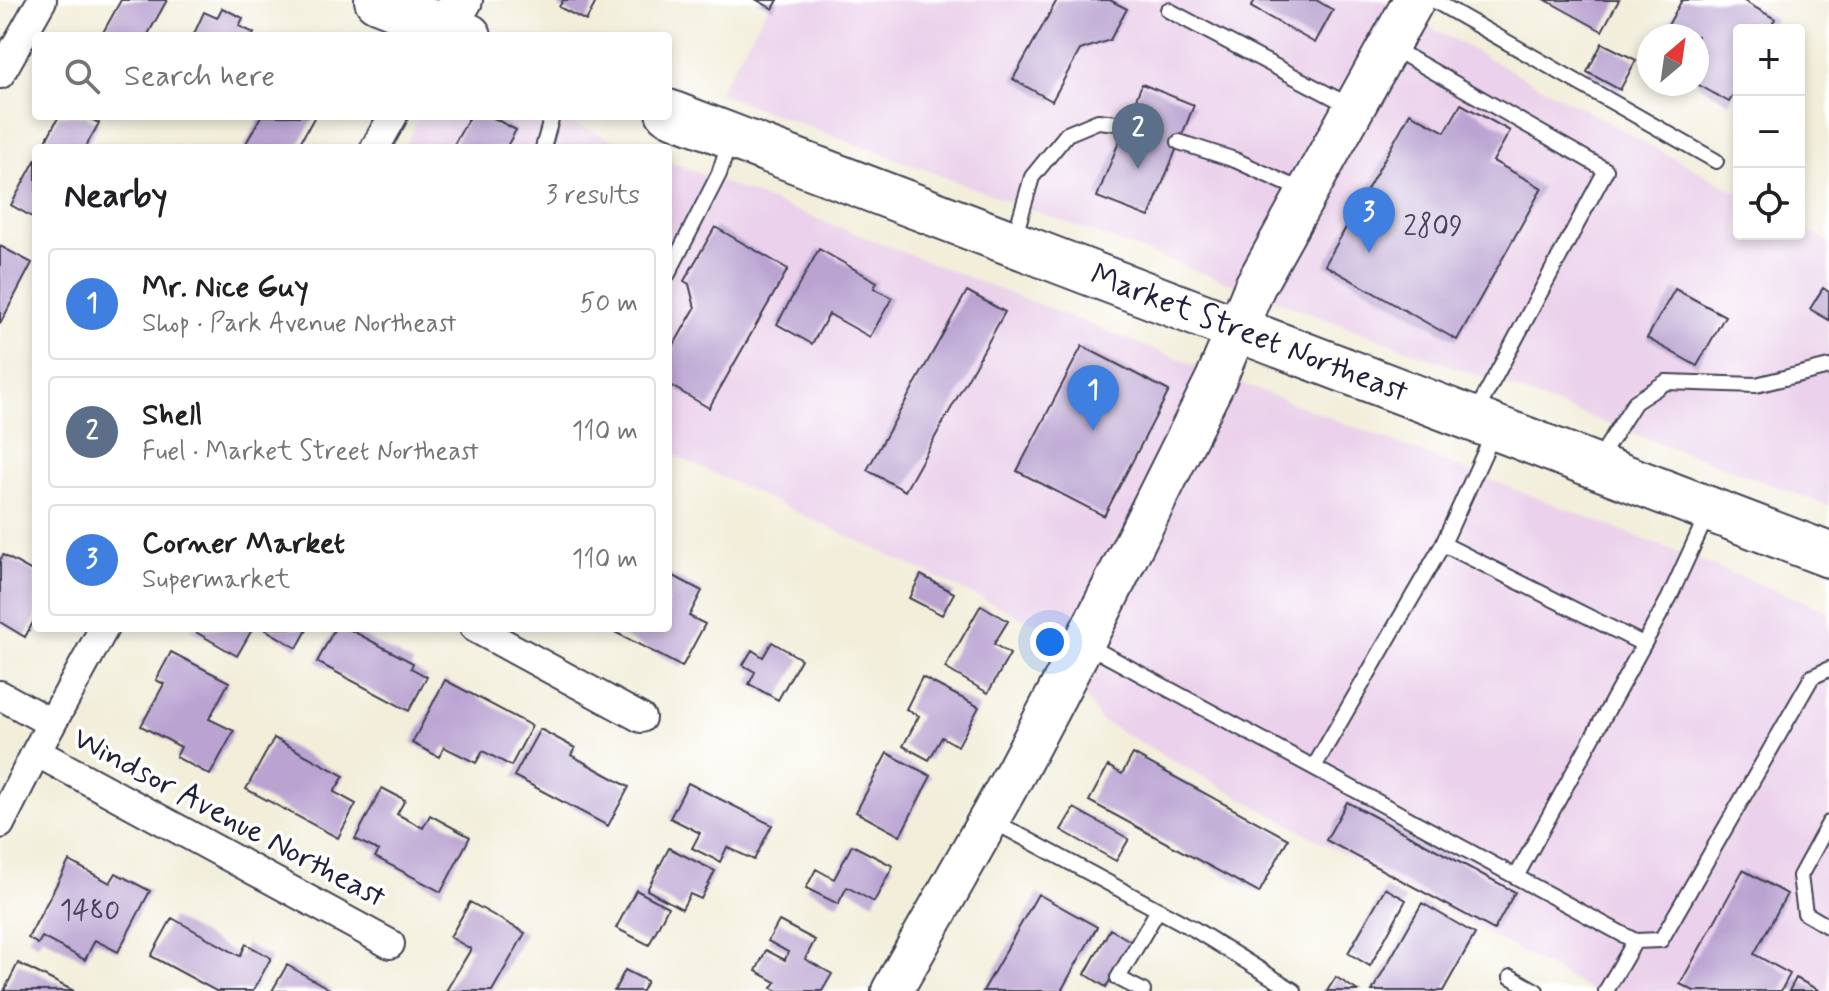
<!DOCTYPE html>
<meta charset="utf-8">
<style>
:root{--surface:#fff;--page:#f2f2f2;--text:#202124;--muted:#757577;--line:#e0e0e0;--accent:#0f766e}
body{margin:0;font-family:Mynerve,sans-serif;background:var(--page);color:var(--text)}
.controls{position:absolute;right:24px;top:24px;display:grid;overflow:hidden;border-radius:8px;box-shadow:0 4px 12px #0003}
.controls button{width:72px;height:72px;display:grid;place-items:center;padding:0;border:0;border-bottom:2px solid var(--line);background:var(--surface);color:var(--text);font:40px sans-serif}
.compass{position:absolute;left:1637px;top:24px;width:72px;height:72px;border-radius:50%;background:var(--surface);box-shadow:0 4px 12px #0003;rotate:29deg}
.you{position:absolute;left:1050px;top:642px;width:28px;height:28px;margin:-20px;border:6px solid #fff;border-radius:50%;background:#1a73e8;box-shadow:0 0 0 12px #1a73e833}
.badge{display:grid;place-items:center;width:52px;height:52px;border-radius:50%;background:var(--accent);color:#fff;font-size:26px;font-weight:700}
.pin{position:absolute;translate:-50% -66px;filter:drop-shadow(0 2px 4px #0008)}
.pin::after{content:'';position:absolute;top:42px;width:28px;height:24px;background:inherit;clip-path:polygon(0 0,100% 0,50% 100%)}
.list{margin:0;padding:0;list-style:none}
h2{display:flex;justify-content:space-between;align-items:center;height:104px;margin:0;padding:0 32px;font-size:34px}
h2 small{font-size:26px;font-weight:400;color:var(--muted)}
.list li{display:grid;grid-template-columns:52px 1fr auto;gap:24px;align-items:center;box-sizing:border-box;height:112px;margin:0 16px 16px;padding:0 16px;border:2px solid var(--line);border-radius:8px}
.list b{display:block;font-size:30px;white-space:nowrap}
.list p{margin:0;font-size:26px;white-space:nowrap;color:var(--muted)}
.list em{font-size:26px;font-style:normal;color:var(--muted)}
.icon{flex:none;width:44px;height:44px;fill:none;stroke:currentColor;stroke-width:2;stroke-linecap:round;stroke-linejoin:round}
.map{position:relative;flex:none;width:1829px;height:991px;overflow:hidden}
.search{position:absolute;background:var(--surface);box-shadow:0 4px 12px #0003;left:32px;top:32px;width:640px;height:88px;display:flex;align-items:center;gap:20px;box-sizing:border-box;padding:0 28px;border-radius:8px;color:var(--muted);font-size:30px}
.panel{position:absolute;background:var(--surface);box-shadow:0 4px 12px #0003;left:32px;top:144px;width:640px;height:488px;border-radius:8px}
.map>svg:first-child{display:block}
</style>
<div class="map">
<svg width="1829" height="991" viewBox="0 0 1829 991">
<rect width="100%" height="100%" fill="#fff"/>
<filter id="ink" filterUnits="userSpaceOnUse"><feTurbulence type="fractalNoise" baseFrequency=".0125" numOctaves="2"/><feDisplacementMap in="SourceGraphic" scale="16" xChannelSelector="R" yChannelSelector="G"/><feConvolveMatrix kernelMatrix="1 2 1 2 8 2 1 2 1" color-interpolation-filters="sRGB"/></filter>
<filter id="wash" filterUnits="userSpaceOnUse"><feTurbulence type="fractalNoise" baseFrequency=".006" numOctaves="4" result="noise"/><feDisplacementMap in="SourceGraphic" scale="32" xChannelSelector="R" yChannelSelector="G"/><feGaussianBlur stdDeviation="1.8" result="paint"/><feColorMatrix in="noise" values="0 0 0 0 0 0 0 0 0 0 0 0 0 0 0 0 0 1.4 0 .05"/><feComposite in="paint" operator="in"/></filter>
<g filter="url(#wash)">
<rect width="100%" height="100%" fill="#f2eeda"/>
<path fill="#ebd1eb" d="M 772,0 L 1380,0 L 1739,193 L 1739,234 L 1799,234 L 1799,226 L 1829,242 L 1829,506 L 718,93 Z
M 419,116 L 553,116 L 635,148 L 405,148 Z
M 668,161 L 1829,611 L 1829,991 L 1592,991 L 1100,720 L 1045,628 L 668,452 Z"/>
<g id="blocks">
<path fill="#baa3d1" d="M 121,0 L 167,0 L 147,36 L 101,36 Z
M 563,0 L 597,0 L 586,21 L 559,7 Z
M 757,0 L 778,0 L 773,9 Z
M 1057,0 L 1110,0 L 1127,9 L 1110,40 L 1080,50 L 1052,101 L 1013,79 Z
M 1255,0 L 1316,0 L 1333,10 L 1315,43 L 1251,7 Z
M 1546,0 L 1619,0 L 1602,31 Z
M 1682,0 L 1742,0 L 1775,19 L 1769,30 L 1739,30 L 1739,85 L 1729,102 L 1697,84 L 1697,36 L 1662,36 Z
M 222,8 L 243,18 L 239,26 L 254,33 L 253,36 L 193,36 L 204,12 L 217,18 Z
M 1602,43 L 1636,60 L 1620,90 L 1587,72 Z
M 1142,84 L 1194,105 L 1149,217 L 1097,197 Z
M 1461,104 L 1510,131 L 1493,161 L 1542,188 L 1457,340 L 1325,265 L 1410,113 L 1445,132 Z
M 59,116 L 85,116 L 99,123 L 85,148 L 42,148 Z
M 261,116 L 315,116 L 297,148 L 246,148 L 244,147 Z
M 470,116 L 490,116 L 516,130 L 506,148 L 452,148 Z
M 36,159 L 36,219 L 11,205 Z
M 715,227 L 788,269 L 709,408 L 668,384 L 668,355 L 695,308 L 689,284 L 684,281 Z
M 0,246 L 32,263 L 0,324 Z
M 819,249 L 877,282 L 874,288 L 892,298 L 870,337 L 829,314 L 812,344 L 777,324 Z
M 1823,288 L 1829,292 L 1829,320 L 1810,309 Z
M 1675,289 L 1725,316 L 1697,366 L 1647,338 Z
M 967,291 L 1005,312 L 905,491 L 867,470 Z
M 1082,346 L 1169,391 L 1104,516 L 1017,471 Z
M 3,555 L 36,573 L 36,617 L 25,637 L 0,622 L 0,560 Z
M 668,573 L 702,591 L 689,616 L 705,624 L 682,667 L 611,630 L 612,628 L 668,628 Z
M 921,575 L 954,593 L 942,615 L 909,598 Z
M 981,605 L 1008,621 L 994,644 L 1010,654 L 988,693 L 945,668 Z
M 189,628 L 253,628 L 237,656 Z
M 263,628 L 308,628 L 297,648 Z
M 335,628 L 347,628 L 413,663 L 411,668 L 427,677 L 409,711 L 317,662 Z
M 772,642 L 801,659 L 778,700 L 749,684 L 755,672 L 743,665 L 752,650 L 763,657 Z
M 171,652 L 229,682 L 209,719 L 234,731 L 210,775 L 176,757 L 181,747 L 141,726 L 164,684 L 156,680 Z
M 922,677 L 979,707 L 958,746 L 942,737 L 929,760 L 903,746 L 919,716 L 906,709 Z
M 445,680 L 532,726 L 511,766 L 483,751 L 476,763 L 444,747 L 439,757 L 412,743 Z
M 540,729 L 575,748 L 571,755 L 629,787 L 608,826 L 514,776 Z
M 274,738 L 344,776 L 334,792 L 356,804 L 338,838 L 246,789 Z
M 887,753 L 931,776 L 900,836 L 856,812 Z
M 1133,754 L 1288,839 L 1259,893 L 1089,801 L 1108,766 L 1122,774 Z
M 688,783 L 772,825 L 754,860 L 727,847 L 720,862 L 692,848 L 700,833 L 670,818 Z
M 382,788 L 405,800 L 397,814 L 423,828 L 430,815 L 470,837 L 441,892 L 375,857 L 379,851 L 355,839 Z
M 1347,802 L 1515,892 L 1494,930 L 1326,840 Z
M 1074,808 L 1129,839 L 1116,861 L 1061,830 Z
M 852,845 L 893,866 L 874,902 L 847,887 L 838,904 L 806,888 L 816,869 L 834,879 Z
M 669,848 L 715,871 L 701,899 L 690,894 L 682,909 L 647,890 Z
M 69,861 L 110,883 L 116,873 L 150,891 L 118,952 L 95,940 L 85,960 L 42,937 L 38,944 L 28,938 Z
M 1743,870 L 1787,894 L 1754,954 L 1790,974 L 1781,991 L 1694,991 L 1680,984 Z
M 1385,888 L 1406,900 L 1370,966 L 1348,953 Z
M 636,890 L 668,907 L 649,945 L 616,928 Z
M 1038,894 L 1097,927 L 1061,991 L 983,991 Z
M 470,902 L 525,933 L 492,991 L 446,991 L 471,949 L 450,937 Z
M 1422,903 L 1475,934 L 1443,991 L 1372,991 Z
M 172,918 L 240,956 L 246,944 L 271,958 L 253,991 L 216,991 L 151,956 Z
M 779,921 L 815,940 L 805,959 L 832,974 L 822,991 L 778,991 L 772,988 L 776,982 L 756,971 L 766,950 L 785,960 L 788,952 L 768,941 Z
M 1110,929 L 1132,942 L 1106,987 L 1085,974 Z
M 18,963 L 74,991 L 4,991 Z
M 287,965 L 333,991 L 272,991 Z
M 625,970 L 647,981 L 642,991 L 614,991 Z
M 1336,977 L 1358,991 L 1327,991 Z
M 1796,978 L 1820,991 L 1789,991 Z"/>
</g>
</g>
<g filter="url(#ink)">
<use href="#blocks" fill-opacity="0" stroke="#414153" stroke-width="2"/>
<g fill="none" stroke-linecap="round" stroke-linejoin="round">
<g stroke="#414153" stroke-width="18">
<path id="lane" d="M 1433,0 L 1716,161
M 1168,10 L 1352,107
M 1389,46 L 1606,170 L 1475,414
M 1179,142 L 1235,160 L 1305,192
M 543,148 L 552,116
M 1014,239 L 1032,177 L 1067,134 L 1098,121 L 1126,124
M 668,274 L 719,174 L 730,140
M 1597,462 L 1635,402 L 1666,382 L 1756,385 L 1829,367
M 1443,544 L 1643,644
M 1087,645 L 1635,941 L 1661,940 L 1812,677 L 1829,669
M 1314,767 L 1443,544 L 1494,432
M 993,821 L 1194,929 L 1294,991
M 1829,823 L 1800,876 L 1805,913 L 1829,927
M 1517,875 L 1669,598 L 1708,513
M 1511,977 L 1536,991
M 1143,991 L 1118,978 L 1158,910
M 1606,991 L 1635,941"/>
</g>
<g stroke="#414153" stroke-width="32">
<path id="street" d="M 0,74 L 42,0
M 375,148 L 393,116
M 475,628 L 641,718
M 0,695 L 51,723
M 36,752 L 390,944
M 0,824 L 36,752 L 104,628"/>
</g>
<g stroke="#414153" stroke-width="44">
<path id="secondary" d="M 445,27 L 462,0
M 892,991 L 1018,768 L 1100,612 L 1216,379 L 1255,286 L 1414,0"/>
</g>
<g stroke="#414153" stroke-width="48">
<g id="primary">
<path d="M 377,0 L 469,36"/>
<path id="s1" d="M 668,112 L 1829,555"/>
</g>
</g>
<use href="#lane" stroke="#fff" stroke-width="14"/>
<use href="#street" stroke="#fff" stroke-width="28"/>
<use href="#secondary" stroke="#fff" stroke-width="40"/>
<use href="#primary" stroke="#fff" stroke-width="44"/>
</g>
</g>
<g text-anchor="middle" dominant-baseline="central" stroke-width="7" stroke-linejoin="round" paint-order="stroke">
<g font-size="28" fill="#484260">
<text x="1433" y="227">2809</text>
<text x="90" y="911">1480</text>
</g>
<g font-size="32" fill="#22223b" stroke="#fff">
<text stroke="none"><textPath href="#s1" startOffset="622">Market Street Northeast</textPath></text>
<text transform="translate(229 818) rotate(28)">Windsor Avenue Northeast</text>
</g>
</g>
</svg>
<div class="controls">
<button>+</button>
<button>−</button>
<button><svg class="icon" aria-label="locate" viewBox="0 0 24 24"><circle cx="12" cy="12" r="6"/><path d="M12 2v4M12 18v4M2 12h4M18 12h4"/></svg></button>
</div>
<svg class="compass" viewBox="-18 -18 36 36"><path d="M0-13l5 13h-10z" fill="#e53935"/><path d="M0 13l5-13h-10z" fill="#757577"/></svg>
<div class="you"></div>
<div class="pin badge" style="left:1093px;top:431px;background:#3f7fe0">1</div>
<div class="pin badge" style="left:1138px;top:169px;background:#5c6f8a">2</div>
<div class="pin badge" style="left:1369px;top:253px;background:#3f7fe0">3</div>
<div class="search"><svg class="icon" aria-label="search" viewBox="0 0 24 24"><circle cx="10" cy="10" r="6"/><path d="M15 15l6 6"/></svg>Search here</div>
<section class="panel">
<h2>Nearby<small>3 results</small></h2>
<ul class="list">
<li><span class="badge" style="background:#3f7fe0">1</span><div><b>Mr. Nice Guy</b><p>Shop · Park Avenue Northeast</p></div><em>50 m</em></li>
<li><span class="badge" style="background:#5c6f8a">2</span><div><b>Shell</b><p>Fuel · Market Street Northeast</p></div><em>110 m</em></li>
<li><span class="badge" style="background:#3f7fe0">3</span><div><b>Corner Market</b><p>Supermarket</p></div><em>110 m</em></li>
</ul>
</section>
</div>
